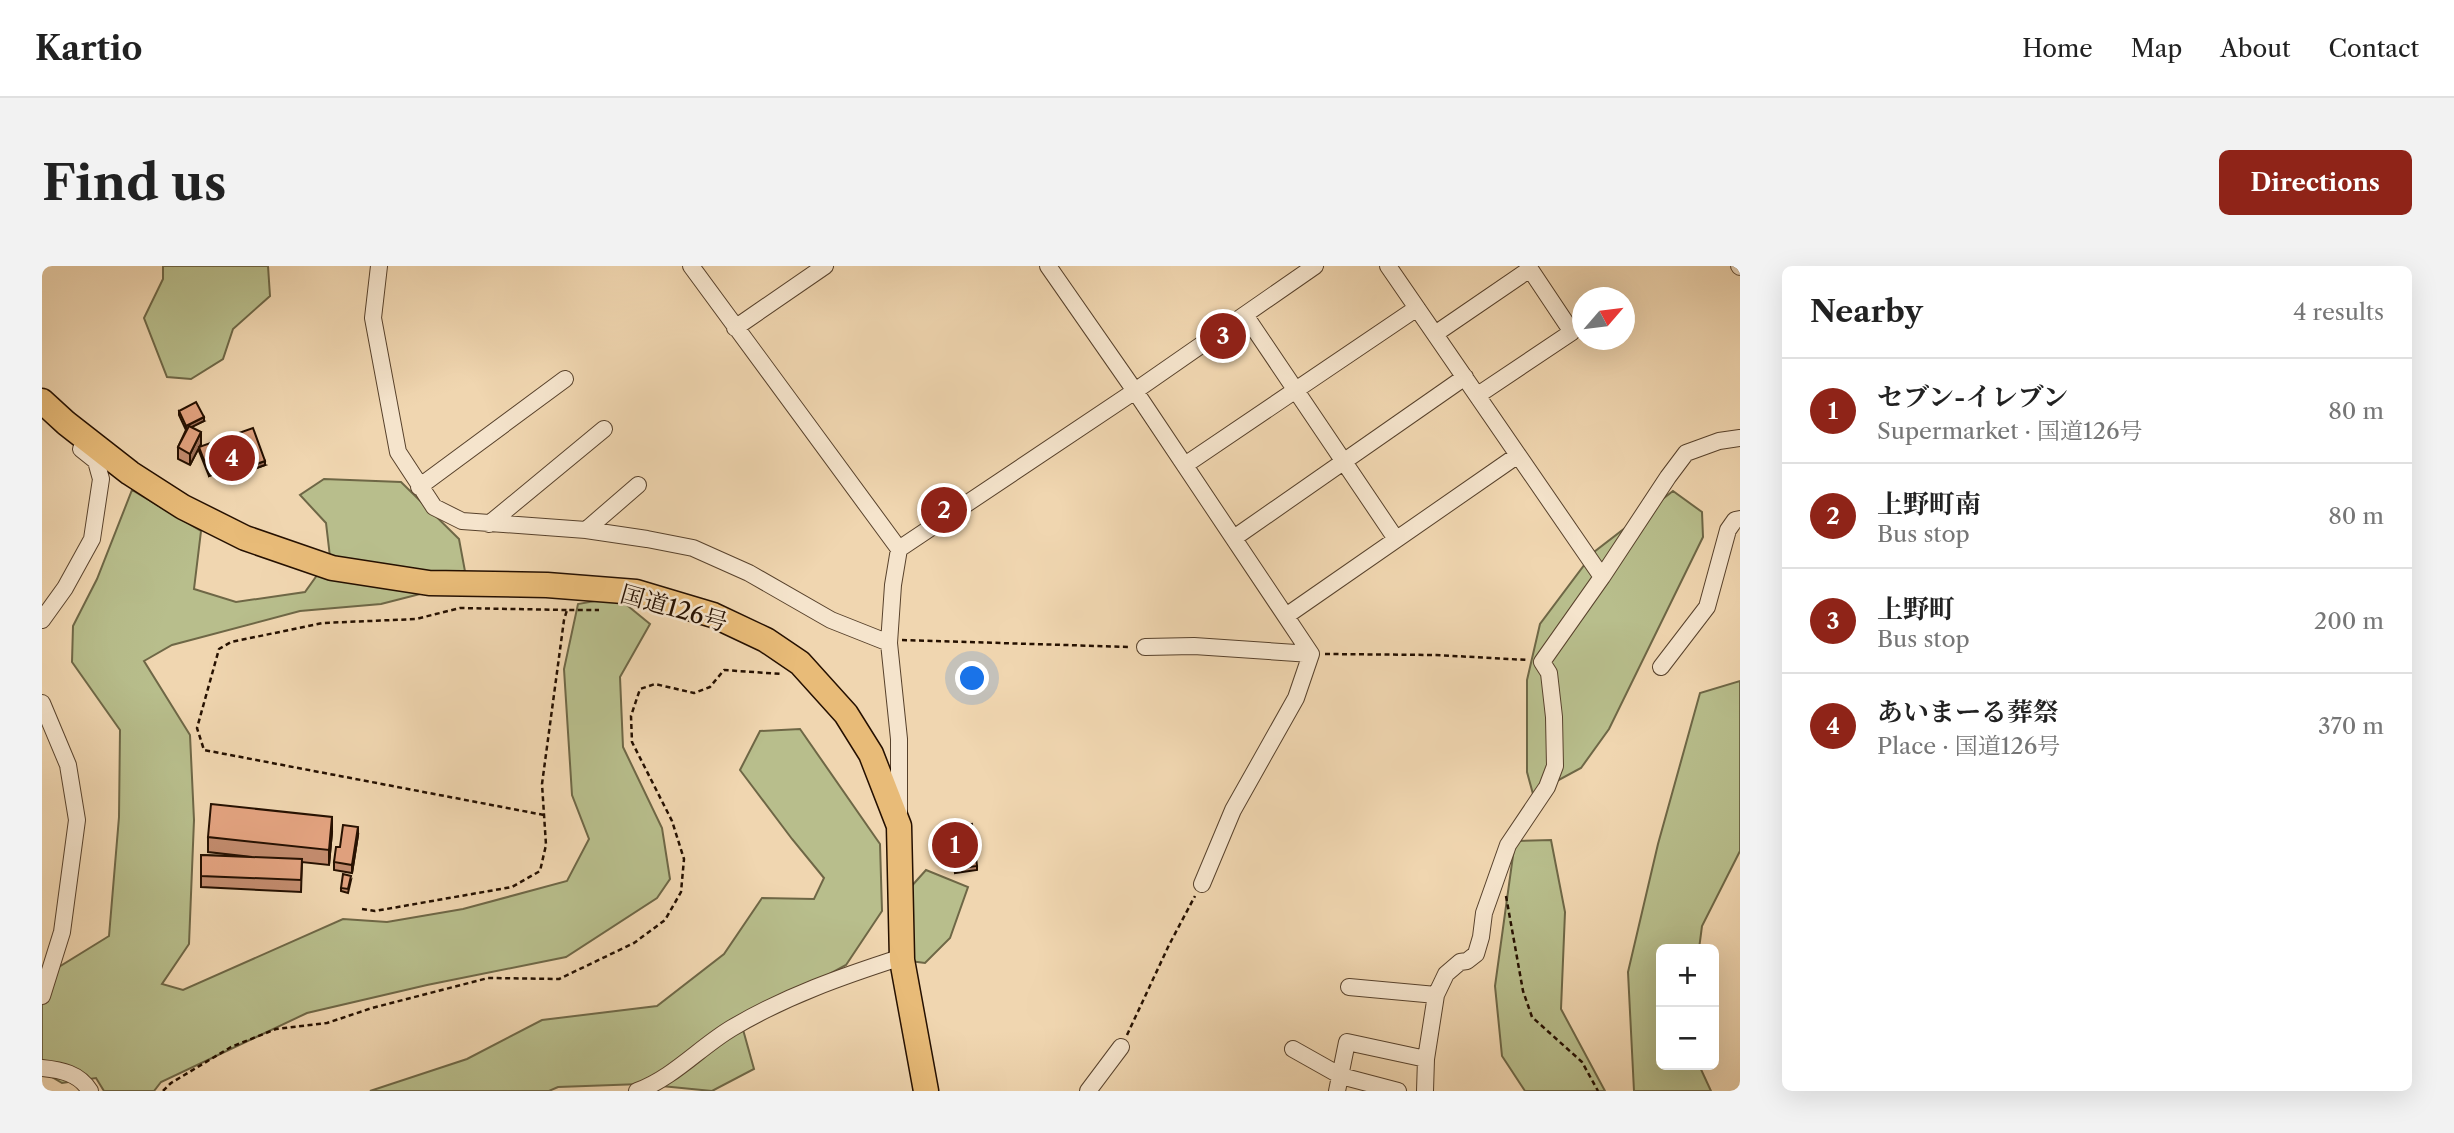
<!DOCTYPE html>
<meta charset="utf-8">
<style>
:root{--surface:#fff;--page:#f2f2f2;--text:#222;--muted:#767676;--line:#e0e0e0;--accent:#8f2418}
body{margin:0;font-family:"Libre Caslon Text","Noto Serif JP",serif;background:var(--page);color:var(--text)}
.controls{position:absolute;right:21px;bottom:21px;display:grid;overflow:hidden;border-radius:10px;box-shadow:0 7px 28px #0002}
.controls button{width:63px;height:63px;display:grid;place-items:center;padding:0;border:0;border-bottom:2px solid var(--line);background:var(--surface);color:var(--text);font:35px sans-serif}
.compass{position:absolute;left:1530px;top:21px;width:63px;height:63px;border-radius:50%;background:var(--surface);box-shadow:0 7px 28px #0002;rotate:62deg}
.you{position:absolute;left:931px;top:413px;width:24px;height:24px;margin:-18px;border:5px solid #fff;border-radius:50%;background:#1a73e8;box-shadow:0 0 0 10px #1a73e833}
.badge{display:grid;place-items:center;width:46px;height:46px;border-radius:50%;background:var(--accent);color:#fff;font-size:23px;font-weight:700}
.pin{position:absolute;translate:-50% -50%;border:4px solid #fff;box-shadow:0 2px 7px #0006}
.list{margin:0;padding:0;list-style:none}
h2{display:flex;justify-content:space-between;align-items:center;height:91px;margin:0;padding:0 28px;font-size:30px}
h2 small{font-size:23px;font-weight:400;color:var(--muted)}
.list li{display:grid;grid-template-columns:46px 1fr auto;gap:21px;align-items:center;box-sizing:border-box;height:105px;padding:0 28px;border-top:2px solid var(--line)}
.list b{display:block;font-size:26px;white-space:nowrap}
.list p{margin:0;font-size:23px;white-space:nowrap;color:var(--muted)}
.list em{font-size:23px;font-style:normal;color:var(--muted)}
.map{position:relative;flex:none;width:1698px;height:825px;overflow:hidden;border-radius:10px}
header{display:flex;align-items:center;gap:42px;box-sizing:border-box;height:98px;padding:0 35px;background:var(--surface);border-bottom:2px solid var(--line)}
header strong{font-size:33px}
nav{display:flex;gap:38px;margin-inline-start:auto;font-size:24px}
.intro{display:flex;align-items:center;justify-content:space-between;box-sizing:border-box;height:168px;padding:0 42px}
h1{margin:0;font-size:49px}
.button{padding:18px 32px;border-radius:10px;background:var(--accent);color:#fff;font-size:24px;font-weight:700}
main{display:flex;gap:42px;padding:0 42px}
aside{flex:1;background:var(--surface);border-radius:10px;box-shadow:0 7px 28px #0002}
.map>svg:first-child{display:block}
</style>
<header>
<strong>Kartio</strong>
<nav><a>Home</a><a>Map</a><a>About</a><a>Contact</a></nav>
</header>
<div class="intro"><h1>Find us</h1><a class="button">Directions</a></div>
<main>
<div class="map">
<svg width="1698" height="825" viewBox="0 0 1698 825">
<rect width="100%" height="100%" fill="#f0d6b0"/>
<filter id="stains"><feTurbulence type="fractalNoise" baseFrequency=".00286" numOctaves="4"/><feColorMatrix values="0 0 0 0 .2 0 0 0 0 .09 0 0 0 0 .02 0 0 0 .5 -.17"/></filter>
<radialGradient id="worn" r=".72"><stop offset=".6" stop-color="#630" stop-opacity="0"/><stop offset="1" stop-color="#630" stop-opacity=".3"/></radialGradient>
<path fill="#b8be8c" stroke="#6e6746" stroke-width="2" d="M 121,0 L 226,0 L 228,30 L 191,63 L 181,93 L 149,113 L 125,111 L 102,52 L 121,13 Z
M 282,213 L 359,216 L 417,273 L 425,316 L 339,338 L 258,345 L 130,379 L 102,395 L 148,469 L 152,554 L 147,678 L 120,718 L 141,724 L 301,653 L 345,656 L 421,643 L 525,615 L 547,573 L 530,529 L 522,403 L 536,338 L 575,331 L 608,358 L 578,411 L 581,481 L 620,562 L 628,613 L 615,632 L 524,691 L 385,719 L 265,747 L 119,816 L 112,825 L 62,825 L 54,812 L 20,817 L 0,805 L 0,721 L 12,704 L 67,670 L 77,551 L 78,464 L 30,396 L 31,360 L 55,313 L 90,224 L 159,265 L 152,323 L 194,336 L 263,326 L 288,291 L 284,257 L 258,229 Z
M 1631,225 L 1660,246 L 1661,271 L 1567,463 L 1539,502 L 1491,528 L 1485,506 L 1485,414 L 1498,358 L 1552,286 Z
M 1698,415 L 1698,585 L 1660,660 L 1657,683 L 1619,683 L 1619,799 L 1657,799 L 1669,825 L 1592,825 L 1586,706 L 1616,578 L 1658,427 Z
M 758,463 L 838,578 L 840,645 L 804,699 L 729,740 L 700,760 L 712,803 L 670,825 L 599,818 L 516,821 L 507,825 L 328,825 L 425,793 L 500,754 L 615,740 L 682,688 L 720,632 L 772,633 L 782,612 L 750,573 L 698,504 L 718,465 Z
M 1509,574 L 1523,646 L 1519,743 L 1563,825 L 1483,825 L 1460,790 L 1453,720 L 1473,575 Z
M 884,604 L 926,621 L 908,672 L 883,697 L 868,695 L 867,623 Z"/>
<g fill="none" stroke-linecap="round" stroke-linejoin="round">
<g stroke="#58422c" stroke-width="18">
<path id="minor" d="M 337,0 L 331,52 L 356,186 L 392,241 L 420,255 L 544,264 L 605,273 L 651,282 L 707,307 L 789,354 L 847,377
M 649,0 L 857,283
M 1006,0 L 1093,125 L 1269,388
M 1346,0 L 1560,311
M 1697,0 L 1698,1
M 1203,49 L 1354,273
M 693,62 L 783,0
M 1393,68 L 1488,3 L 1530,66 L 1436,129
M 1143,199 L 1375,42
M 377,221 L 523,113
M 447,258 L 562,163
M 544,264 L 596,219
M 1192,272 L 1423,111
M 1244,350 L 1476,189
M 0,354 L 23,322 L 50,273 L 59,213 L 54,195 L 39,183
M 1103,381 L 1152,380 L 1269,388
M 1619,401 L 1665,341 L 1686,264 L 1693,254 L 1698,253
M 0,437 L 26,499 L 35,554 L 20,666 L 0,730
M 857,547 L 857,473 L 847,377 L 851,319 L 857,283 L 1093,125 L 1273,0
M 1160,618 L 1191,544 L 1254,432 L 1269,388
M 1307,721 L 1394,729
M 1251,783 L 1299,810 L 1356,825
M 0,802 C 19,804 37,807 48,825
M 595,825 C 631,812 658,781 690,762 C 744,730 801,710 860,691
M 1046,825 L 1079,781
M 1295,825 L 1305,776 L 1384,793
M 1383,825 L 1384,793 L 1394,729 L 1404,708 L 1418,696 L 1425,695 L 1434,688 L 1439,671 L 1442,647 L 1466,579 L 1505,521 L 1513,500 L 1512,451 L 1507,407 L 1500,396 L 1560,311 L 1626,211 L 1644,187 L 1677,175 L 1698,172"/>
</g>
<g stroke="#251000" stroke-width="27">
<path id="highway" d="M 0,135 L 24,157 L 88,207 L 141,241 L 203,272 L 290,302 L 387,317 L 505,319 L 594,326 L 671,349 L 724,374 L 758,397 L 804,448 L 829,488 L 857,560 L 860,694 L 884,825"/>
</g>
<path stroke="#251000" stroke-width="2.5" stroke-dasharray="5 3.5" stroke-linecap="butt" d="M 860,374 L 1088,381
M 1283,388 L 1394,389 L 1486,394
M 502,549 L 162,484 L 155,462 L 177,383 L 189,376 L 281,357 L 374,353 L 418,342 L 525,344
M 1464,630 L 1481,725 L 1490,751 L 1540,796 L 1556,825
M 320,643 L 333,645 L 470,621 L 498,605 L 504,579 L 500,518 L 522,354 L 525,344 L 557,344
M 1085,769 L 1127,679 L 1153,630
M 121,825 L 129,817 L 189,781 L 234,763 L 285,757 L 330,742 L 446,712 L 517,713 L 592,677 L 623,654 L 639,626 L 642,593 L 630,555 L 590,476 L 589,450 L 598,423 L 613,418 L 652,427 L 668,421 L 682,404 L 740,408"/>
<use href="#minor" stroke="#f5e4cc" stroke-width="16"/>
<use href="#highway" stroke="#e8bb78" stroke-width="24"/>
</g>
<path fill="#c38c6e" stroke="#251000" stroke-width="2" d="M 137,145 L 162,155 L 149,161 L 159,178 L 158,181 L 223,199 L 192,210 L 189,202 L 167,210 L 157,185 L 157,181 L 148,199 L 136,193 L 136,181 L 144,164 L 137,149 Z
M 908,564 L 935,600 L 935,604 L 913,607 Z
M 290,566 L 287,599 L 260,596 L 259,626 L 159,621 L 159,589 L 210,591 L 166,586 L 166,571 Z
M 316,569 L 310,607 L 292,604 L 292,596 L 298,581 Z
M 309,614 L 306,627 L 299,625 L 299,622 Z"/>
<path fill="#9f725a" stroke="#251000" stroke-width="2" d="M 162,151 L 162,155 L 144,164 L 144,160 Z
M 159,166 L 159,178 L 148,199 L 148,188 Z
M 223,195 L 223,199 L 192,210 L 192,206 Z
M 189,198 L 189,202 L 167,210 L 167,207 Z
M 290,551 L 290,566 L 287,599 L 287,584 Z
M 316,561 L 316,569 L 310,607 L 310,599 Z"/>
<path fill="#e3a380" stroke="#251000" stroke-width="2" d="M 154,136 L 162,151 L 144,160 L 137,145 Z
M 147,160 L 159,166 L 148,188 L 136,181 Z
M 211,162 L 223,195 L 192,206 L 189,198 L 167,207 L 157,181 Z
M 169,538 L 290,551 L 287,584 L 166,571 Z
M 930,558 L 935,600 L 913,603 L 908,561 Z
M 301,559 L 316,561 L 310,599 L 292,596 L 294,581 L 298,581 Z
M 159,589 L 260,593 L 259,614 L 159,610 Z
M 301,608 L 309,610 L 306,623 L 299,622 Z"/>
<g text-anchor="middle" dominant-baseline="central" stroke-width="5" stroke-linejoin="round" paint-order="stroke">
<g font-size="24" fill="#251000" stroke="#f5e4cc">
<text transform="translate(632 342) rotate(16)">国道126号</text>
</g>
</g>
<rect width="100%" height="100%" filter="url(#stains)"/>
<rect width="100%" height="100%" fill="url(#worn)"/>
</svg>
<div class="controls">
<button>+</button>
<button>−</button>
</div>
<svg class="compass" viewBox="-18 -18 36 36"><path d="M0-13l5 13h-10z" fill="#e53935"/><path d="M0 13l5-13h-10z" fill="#767676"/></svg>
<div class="you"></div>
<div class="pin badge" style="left:913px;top:579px">1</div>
<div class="pin badge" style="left:902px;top:244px">2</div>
<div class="pin badge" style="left:1181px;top:70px">3</div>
<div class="pin badge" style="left:190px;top:192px">4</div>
</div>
<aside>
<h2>Nearby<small>4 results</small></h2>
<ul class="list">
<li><span class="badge">1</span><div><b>セブン-イレブン</b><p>Supermarket · 国道126号</p></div><em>80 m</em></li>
<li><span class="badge">2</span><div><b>上野町南</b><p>Bus stop</p></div><em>80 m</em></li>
<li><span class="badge">3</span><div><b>上野町</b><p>Bus stop</p></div><em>200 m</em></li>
<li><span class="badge">4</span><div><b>あいまーる葬祭</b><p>Place · 国道126号</p></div><em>370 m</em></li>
</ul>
</aside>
</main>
